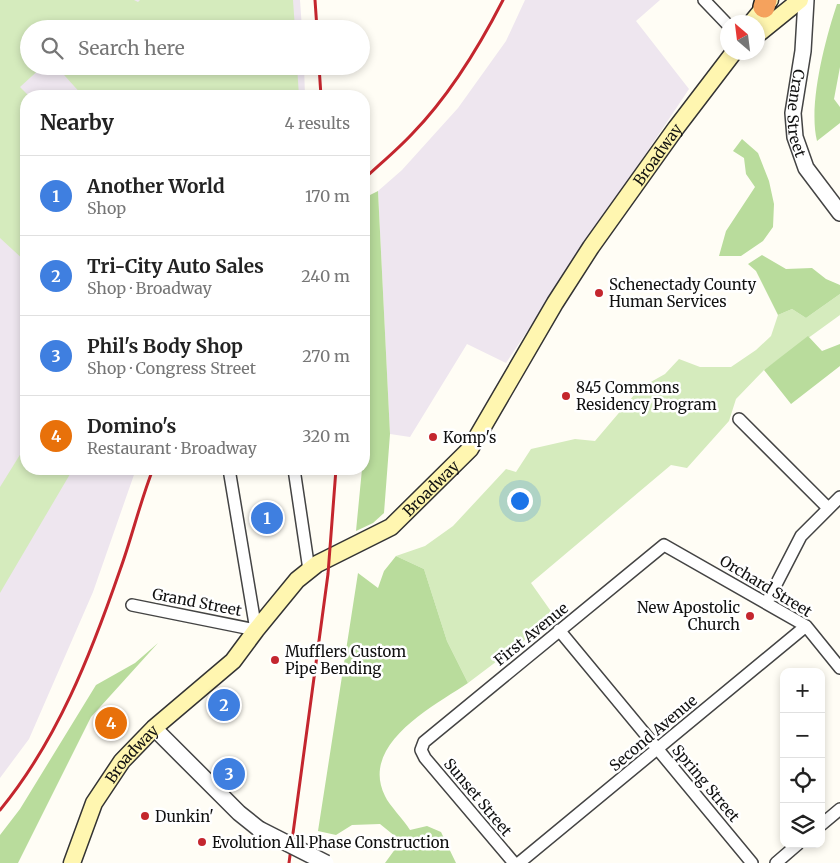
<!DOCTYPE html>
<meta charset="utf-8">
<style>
:root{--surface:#fff;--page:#f2f2f2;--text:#222;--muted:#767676;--line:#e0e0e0;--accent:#c4262e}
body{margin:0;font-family:Merriweather,serif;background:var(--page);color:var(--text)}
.controls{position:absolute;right:15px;bottom:15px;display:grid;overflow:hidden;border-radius:10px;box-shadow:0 2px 8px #0003}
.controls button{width:45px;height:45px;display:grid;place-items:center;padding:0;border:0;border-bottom:1px solid var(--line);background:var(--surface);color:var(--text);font:25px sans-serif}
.compass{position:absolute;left:720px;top:15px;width:45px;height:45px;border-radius:50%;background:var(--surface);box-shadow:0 2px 8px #0003;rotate:332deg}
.you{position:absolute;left:519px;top:500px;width:18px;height:18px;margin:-12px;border:4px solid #fff;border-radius:50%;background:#1a73e8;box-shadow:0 0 0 8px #1a73e833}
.badge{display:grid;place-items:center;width:32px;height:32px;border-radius:50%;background:var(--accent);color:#fff;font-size:16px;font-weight:700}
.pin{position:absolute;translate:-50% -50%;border:2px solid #fff;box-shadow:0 1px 5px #0006}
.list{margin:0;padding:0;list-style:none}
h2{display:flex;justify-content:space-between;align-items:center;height:65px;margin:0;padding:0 20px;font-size:21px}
h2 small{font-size:16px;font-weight:400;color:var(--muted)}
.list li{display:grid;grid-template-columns:32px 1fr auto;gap:15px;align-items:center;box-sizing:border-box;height:80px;padding:0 20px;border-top:1px solid var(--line)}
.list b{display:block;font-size:19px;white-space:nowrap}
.list p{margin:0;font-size:16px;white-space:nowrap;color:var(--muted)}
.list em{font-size:16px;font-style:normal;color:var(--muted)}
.icon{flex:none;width:28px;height:28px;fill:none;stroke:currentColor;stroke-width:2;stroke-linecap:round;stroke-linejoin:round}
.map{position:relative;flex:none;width:840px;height:863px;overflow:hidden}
.search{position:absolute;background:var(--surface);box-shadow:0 2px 8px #0003;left:20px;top:20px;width:350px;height:55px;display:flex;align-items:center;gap:12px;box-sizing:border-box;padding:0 18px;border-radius:28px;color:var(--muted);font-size:19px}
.panel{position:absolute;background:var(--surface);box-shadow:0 2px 8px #0003;left:20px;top:90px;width:350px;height:385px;border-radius:20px}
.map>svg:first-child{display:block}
</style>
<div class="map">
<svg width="840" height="863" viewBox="0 0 840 863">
<rect width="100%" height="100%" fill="#fffdf5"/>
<path fill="#eee6ef" d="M 0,0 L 300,0 L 302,29 L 29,29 L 29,66 L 304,66 L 305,96 L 26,96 L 26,469 L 136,469 L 93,592 L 29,739 L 0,778 Z
M 525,0 L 660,0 L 636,21 L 689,89 L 506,363 L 467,344 L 410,437 L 390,434 L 378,191 L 402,170 L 458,108 L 506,41 Z"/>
<path fill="#d5ebbd" d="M 0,0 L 134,0 L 138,2 L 140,0 L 293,0 L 295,29 L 29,29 L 29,66 L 43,66 L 20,87 L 29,96 L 26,96 L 26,262 L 0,238 Z
M 56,66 L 297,66 L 299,96 L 83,96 Z
M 840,294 L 840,315 L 764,370 L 736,399 L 729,421 L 687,468 L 671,465 L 531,583 L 555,617 L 468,683 L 447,641 L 424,569 L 396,556 L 425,546 L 453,526 L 506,469 L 516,472 L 531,449 L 575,439 L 595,441 L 640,388 L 665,374 L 679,359 L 700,367 L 731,367 L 756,350 L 771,336 L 778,315 L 792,309 L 806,318 Z
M 26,445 L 26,469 L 73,469 L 0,593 L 0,487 Z"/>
<path fill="#b9dc9c" d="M 837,4 L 840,4 L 840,67 L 834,99 L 840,107 L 840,123 L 817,141 C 808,105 825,40 837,4 Z
M 742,139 L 758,153 L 769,181 L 774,204 L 773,227 L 763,241 L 741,256 L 719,256 L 726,231 L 755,187 L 746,174 L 744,158 L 733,151 Z
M 378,191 L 390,434 L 384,513 L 373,523 L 356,531 L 362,469 L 364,469 L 368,404 L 364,348 L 364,198 Z
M 762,255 L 786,269 L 812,268 L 826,279 L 840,285 L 840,294 L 806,318 L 792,309 L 778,315 L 756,271 L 748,264 Z
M 808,336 L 822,351 L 840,344 L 840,366 L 791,404 L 764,370 Z
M 396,556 L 424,569 L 447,641 L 468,683 C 434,706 359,744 385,796 C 389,805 404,820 410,830 L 427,826 L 441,832 L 456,863 L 385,863 L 401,841 L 380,824 L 352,825 L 336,835 L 318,831 L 358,573 L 378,588 L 384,571 Z
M 158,643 L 91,717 L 18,863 L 0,863 L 0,835 L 20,809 L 96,685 L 135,663 Z"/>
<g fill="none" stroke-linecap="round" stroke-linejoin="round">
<g stroke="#444" stroke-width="14">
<path id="minor" d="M 704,0 L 728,25
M 739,419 L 828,508
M 294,469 L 309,570
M 767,602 L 801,536 L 840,497
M 132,605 L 256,630 L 229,469
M 559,630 L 752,863
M 821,825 L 840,809
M 514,863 L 425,758 L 421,750 L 424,742 L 664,545 L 806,626 L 840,668
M 519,863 L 806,626
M 776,863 L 798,844"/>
</g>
<g stroke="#444" stroke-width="18">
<g id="tertiary">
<path id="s1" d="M 806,0 L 803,51 L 793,113 L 795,137 L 806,168 L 840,213"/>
<path d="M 154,728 L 239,813 L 259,829"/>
</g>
</g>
<g stroke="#333" stroke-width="19">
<g id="secondary">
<path d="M 752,22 L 770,0"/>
<path d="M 758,34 L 800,0"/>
<path id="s2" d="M 72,863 L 94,803 L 122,761 L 154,728 L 233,661 L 256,630 L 297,580 L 317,564 L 391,527 L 470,449 L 555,303 L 591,247 L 676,128 L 734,52"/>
</g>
</g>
<g stroke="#222" stroke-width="24">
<path id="motorway" d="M 764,7 L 766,0"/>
</g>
<use href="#minor" stroke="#fff" stroke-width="11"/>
<use href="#tertiary" stroke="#fff" stroke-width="15"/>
<use href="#secondary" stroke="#fff6b0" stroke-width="16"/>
<use href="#motorway" stroke="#f5a25d" stroke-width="21"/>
<path stroke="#c4262e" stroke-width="3" d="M 315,0 L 317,29
M 319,66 L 321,96
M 364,179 C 380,164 397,150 412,134 C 449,96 479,47 503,0
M 0,810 C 57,741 91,654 120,570 C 132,537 140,502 153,469
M 289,863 L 328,574 L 336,469"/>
<g stroke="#444" stroke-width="18" stroke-linecap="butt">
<path id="tertiary-bridge" d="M 259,829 L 326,863"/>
</g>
<use href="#tertiary-bridge" stroke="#fff" stroke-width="15"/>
</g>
<g fill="#c4262e" stroke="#fff" stroke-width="2">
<circle cx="599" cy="293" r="5"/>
<circle cx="566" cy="396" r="5"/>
<circle cx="433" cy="437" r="5"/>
<circle cx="750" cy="616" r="5"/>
<circle cx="275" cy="660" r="5"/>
<circle cx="145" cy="816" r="5"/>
<circle cx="202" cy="842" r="5"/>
</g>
<g text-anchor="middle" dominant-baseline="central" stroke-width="5" stroke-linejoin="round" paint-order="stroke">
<g font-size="15" fill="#111" stroke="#fff">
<text stroke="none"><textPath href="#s1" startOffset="114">Crane Street</textPath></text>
<text stroke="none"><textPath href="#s2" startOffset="936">Broadway</textPath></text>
<text stroke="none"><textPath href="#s2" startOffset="531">Broadway</textPath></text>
<text transform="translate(766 586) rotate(31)">Orchard Street</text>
<text transform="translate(197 602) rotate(11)">Grand Street</text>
<text transform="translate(531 634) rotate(-39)">First Avenue</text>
<text transform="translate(653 733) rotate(-40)">Second Avenue</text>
<text stroke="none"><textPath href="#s2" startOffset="126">Broadway</textPath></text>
<text transform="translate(706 783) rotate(50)">Spring Street</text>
<text transform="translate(478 797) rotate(50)">Sunset Street</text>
</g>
<g font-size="15" fill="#111" stroke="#fff" text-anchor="start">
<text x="609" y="284">Schenectady County<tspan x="609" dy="17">Human Services</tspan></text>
<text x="576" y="387">845 Commons<tspan x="576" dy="17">Residency Program</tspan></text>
<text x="443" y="437">Komp's</text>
<text x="740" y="607" text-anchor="end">New Apostolic<tspan x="740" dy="17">Church</tspan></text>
<text x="285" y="651">Mufflers Custom<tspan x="285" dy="17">Pipe Bending</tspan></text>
<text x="155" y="816">Dunkin'</text>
<text x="212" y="842">Evolution All Phase Construction</text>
</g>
</g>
</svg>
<div class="controls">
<button>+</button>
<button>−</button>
<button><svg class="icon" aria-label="locate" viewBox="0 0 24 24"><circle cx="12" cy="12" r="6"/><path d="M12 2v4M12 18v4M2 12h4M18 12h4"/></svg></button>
<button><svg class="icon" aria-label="layers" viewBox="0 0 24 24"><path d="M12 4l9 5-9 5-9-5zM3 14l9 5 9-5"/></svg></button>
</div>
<svg class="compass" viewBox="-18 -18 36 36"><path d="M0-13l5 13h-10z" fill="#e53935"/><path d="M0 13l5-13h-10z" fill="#767676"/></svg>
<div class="you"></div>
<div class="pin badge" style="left:267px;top:518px;background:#3f7fe0">1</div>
<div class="pin badge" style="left:224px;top:705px;background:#3f7fe0">2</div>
<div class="pin badge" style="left:229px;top:774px;background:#3f7fe0">3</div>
<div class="pin badge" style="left:111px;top:723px;background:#e8710a">4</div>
<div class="search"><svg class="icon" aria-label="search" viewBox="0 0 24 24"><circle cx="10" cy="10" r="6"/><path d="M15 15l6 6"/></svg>Search here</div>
<section class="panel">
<h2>Nearby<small>4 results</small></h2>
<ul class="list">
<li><span class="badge" style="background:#3f7fe0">1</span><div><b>Another World</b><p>Shop</p></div><em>170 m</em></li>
<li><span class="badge" style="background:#3f7fe0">2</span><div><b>Tri-City Auto Sales</b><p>Shop · Broadway</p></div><em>240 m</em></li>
<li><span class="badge" style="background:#3f7fe0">3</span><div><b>Phil's Body Shop</b><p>Shop · Congress Street</p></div><em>270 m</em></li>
<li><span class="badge" style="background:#e8710a">4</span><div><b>Domino's</b><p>Restaurant · Broadway</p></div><em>320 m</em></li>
</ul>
</section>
</div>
